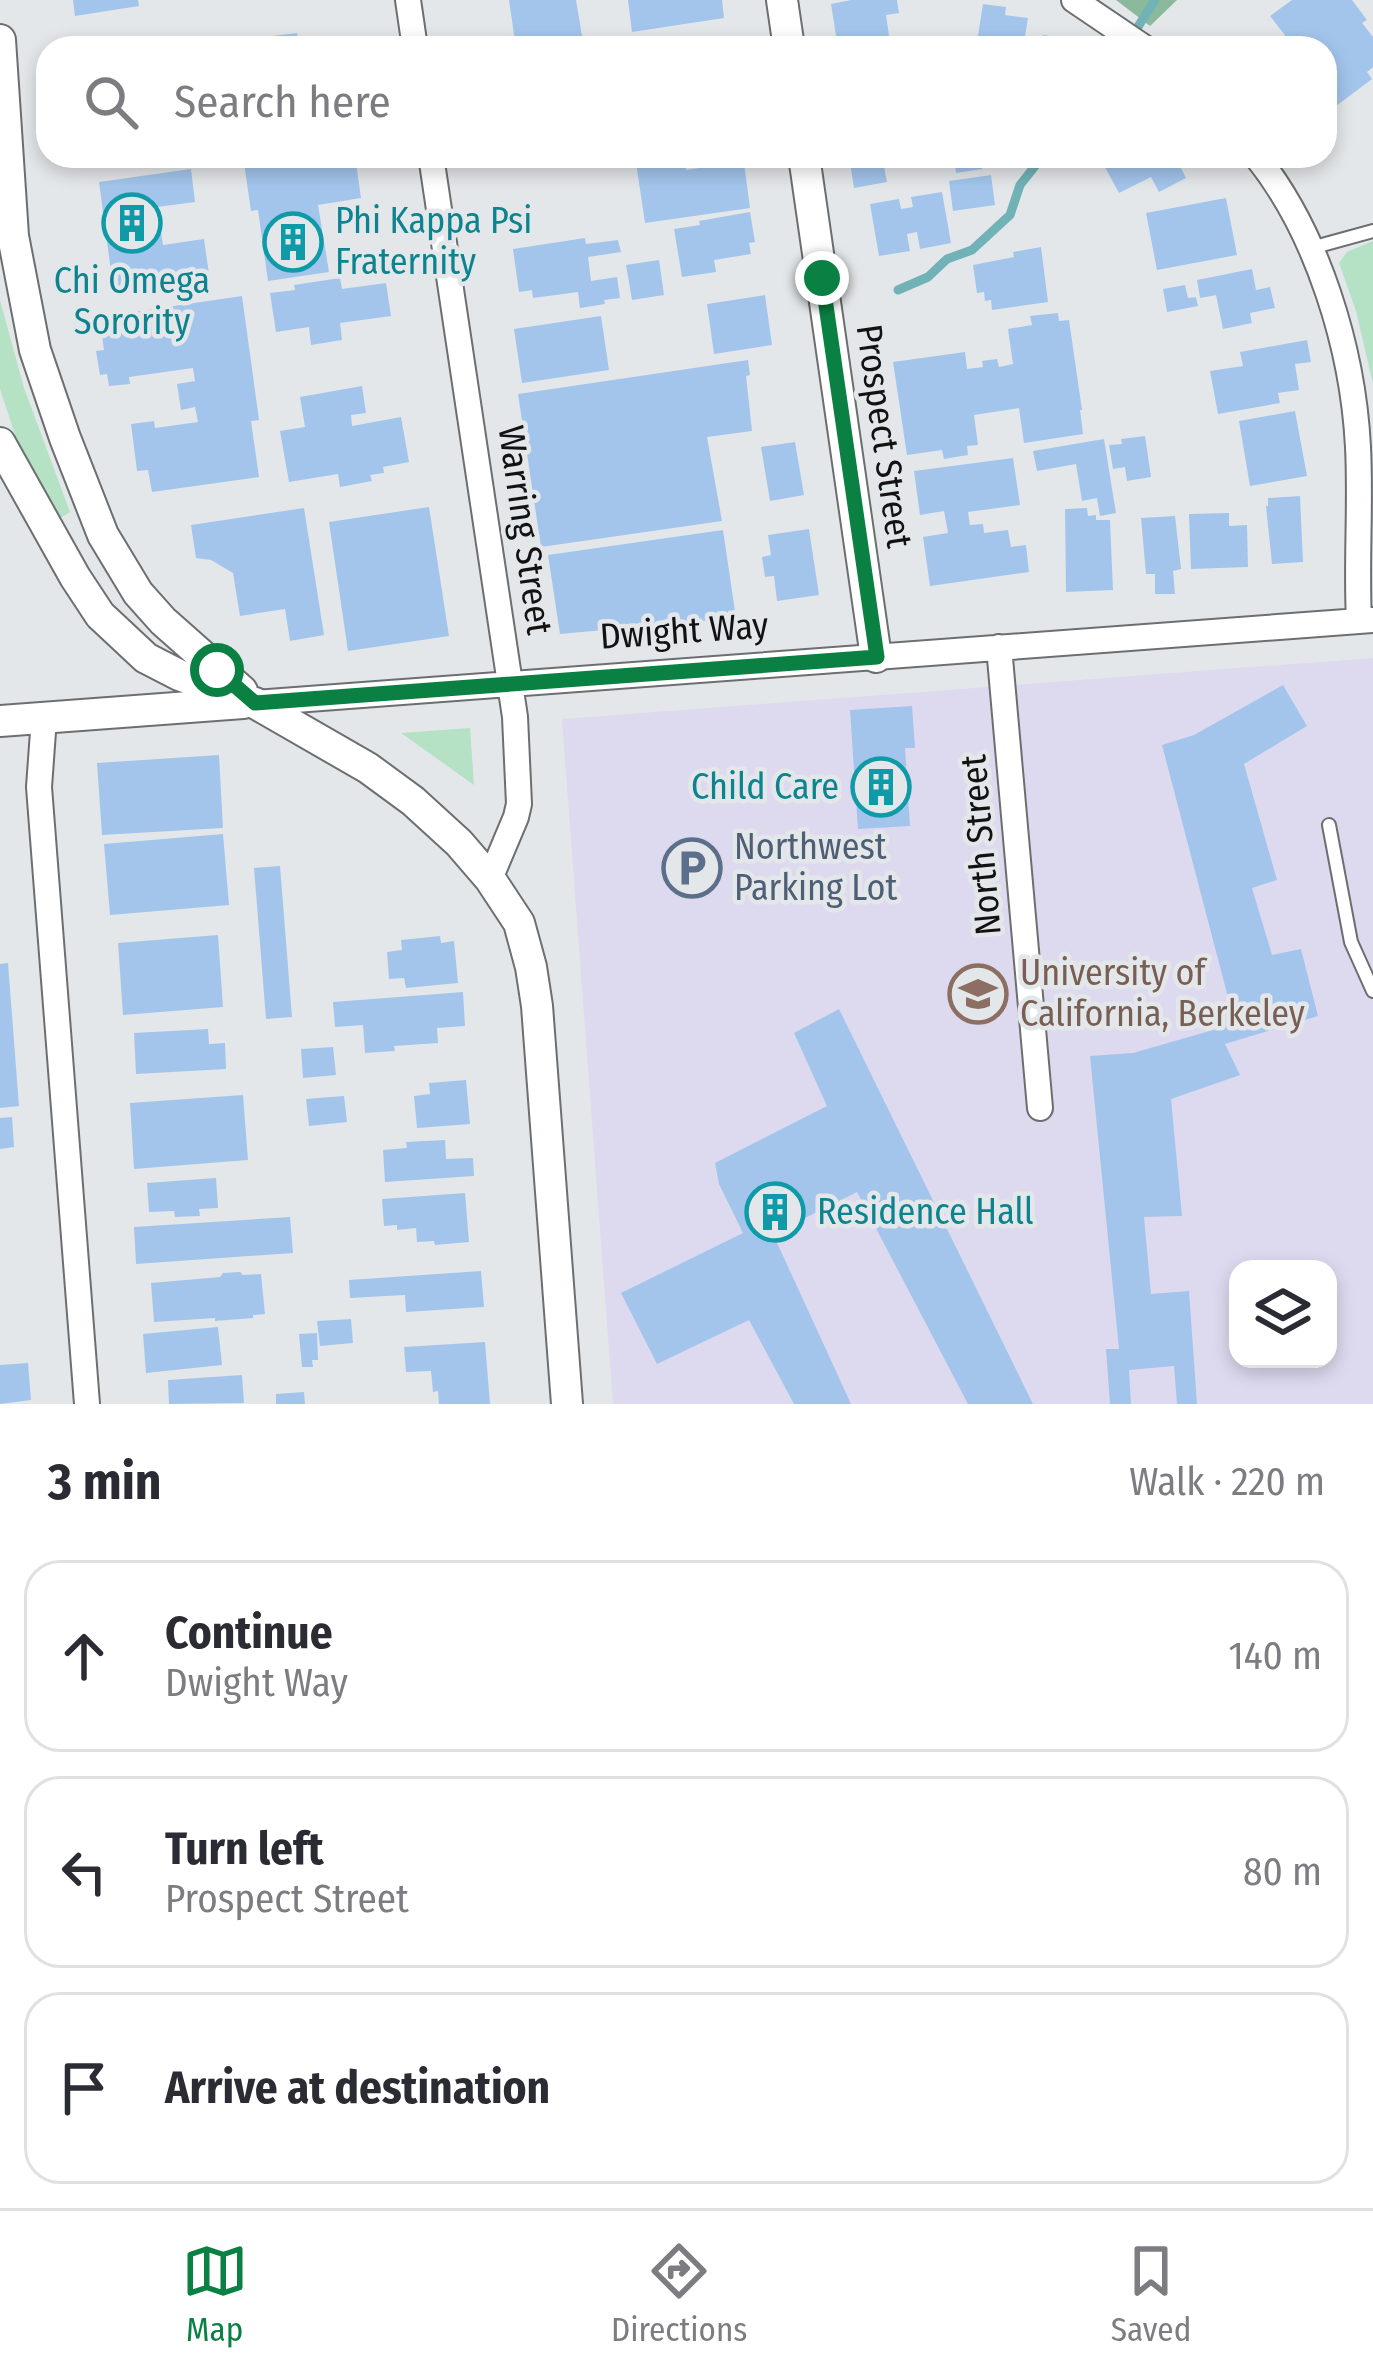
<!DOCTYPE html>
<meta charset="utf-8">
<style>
:root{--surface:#fff;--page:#f7f7f7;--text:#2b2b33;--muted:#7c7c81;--line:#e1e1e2;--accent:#0b8043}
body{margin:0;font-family:"Fira Sans Condensed",sans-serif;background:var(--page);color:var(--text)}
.controls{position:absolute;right:36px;bottom:36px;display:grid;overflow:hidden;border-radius:24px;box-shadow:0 6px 18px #0003}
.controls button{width:108px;height:108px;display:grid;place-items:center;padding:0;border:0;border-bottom:3px solid var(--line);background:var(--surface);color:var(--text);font:60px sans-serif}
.stop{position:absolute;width:36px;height:36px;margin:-27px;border:9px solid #0b8043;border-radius:50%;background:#fff}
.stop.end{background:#0b8043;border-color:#fff;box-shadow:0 3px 12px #0008}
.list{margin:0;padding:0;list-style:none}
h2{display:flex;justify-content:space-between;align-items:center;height:156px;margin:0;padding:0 48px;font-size:51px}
h2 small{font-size:39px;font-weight:400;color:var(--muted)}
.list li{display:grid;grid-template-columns:78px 1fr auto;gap:36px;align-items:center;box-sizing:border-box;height:192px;margin:0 24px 24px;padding:0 24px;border:3px solid var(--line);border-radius:36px}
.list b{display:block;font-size:45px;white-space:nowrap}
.list p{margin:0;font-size:39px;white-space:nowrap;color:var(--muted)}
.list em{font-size:39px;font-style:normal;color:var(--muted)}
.icon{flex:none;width:66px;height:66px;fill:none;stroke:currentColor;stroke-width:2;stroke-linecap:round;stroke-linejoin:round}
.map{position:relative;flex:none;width:1373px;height:1404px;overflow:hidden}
.search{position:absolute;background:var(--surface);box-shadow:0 6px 18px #0003;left:36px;right:36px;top:36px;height:132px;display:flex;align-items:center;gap:30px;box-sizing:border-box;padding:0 42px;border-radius:36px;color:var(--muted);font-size:45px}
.sheet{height:804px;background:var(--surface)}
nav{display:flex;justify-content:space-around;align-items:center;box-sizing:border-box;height:168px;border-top:3px solid var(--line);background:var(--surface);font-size:33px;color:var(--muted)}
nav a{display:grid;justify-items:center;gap:6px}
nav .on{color:var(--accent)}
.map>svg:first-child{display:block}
</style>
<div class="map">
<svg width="1373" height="1404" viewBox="0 0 1373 1404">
<rect width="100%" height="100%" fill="#e4e7e9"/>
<path fill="#ddd9ef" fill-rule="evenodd" d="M 1373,658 L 1373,1404 L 613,1404 L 562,719 ZM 1238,1269 L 1328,1269 L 1328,1359 L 1238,1359 Z"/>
<path fill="#b5e1c5" d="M 1373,241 L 1373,384 L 1356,311 L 1339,263 L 1347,252 Z
M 0,300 L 24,388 L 70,512 L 59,519 L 23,459 L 0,389 Z
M 470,728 L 474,785 L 401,733 Z"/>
<path fill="#8ab99b" d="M 1116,0 L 1177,0 L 1150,26 Z"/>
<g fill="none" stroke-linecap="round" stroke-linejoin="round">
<path stroke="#71b2b6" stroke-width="9" d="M 1132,36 L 1155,0
M 898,290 L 928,277 L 947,259 L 972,250 L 1010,215 L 1020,185 L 1043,156"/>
</g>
<path fill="#a3c5ec" d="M 73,0 L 138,0 L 139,6 L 75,16 Z
M 509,0 L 576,0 L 584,48 L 516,48 Z
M 628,0 L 722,0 L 724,18 L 632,32 Z
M 851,0 L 897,0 L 899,13 L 886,15 L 890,42 L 838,48 L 831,4 Z
M 1292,0 L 1352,0 L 1367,20 L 1362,23 L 1373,37 L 1373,67 L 1367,72 L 1372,79 L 1336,106 L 1331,99 L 1325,104 L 1325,48 L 1295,48 L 1270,16 Z
M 983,4 L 1006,7 L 1005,15 L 1028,18 L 1024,42 L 1033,43 L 1033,48 L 976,48 Z
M 297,33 L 299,48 L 198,48 L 198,45 Z
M 1043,35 L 1068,39 L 1067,48 L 1041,48 Z
M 243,156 L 355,156 L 361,198 L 318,205 L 329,272 L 268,281 L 258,210 L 251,211 Z
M 635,156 L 684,156 L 686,170 L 700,168 L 699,156 L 743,156 L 750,208 L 645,223 Z
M 849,156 L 882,156 L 887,182 L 854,188 Z
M 954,156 L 980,156 L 982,169 L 956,173 Z
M 1099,156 L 1175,156 L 1186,178 L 1159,192 L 1151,177 L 1119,193 Z
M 191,169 L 195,202 L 157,207 L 163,245 L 204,239 L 210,281 L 114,294 L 99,182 Z
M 991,175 L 995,205 L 953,211 L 949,181 Z
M 942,192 L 951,243 L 920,249 L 917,232 L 907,234 L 910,251 L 879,256 L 870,204 L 899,199 L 901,209 L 913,207 L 911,197 Z
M 1226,198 L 1237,255 L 1157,270 L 1146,213 Z
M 750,212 L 755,242 L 749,243 L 751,254 L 714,260 L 716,272 L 682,277 L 674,229 L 700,225 L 699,221 Z
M 585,238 L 586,244 L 618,240 L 621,252 L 588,257 L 591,281 L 617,277 L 620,298 L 604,300 L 605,304 L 580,308 L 578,292 L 533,298 L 532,290 L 519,292 L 513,249 Z
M 1041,247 L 1048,302 L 992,310 L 991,300 L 985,301 L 984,292 L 977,293 L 973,265 L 1014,257 L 1013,252 Z
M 659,260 L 664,295 L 632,300 L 626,265 Z
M 1252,269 L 1256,290 L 1270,287 L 1275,308 L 1250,313 L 1252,323 L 1223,329 L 1216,295 L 1200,298 L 1197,280 Z
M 340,278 L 342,289 L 386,283 L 391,316 L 340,323 L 342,340 L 311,345 L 309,327 L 276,332 L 270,293 L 295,290 L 294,285 Z
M 1185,285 L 1188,298 L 1196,297 L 1198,306 L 1167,312 L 1163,289 Z
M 765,295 L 772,345 L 714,354 L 707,304 Z
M 242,296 L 259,420 L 251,421 L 259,477 L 152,492 L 148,470 L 137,471 L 131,424 L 154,421 L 155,428 L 198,422 L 195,407 L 181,410 L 177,384 L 195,381 L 193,368 L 129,377 L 130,384 L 109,386 L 107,374 L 100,375 L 96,351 L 104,350 L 99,317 Z
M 1058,313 L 1059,321 L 1069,320 L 1082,410 L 1080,410 L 1083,434 L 1024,443 L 1019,408 L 974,415 L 978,445 L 967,446 L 968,455 L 944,459 L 942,450 L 907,455 L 893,362 L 965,352 L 967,369 L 983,367 L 982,361 L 997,359 L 999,367 L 1013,364 L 1008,329 L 1032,325 L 1030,316 Z
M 601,316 L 609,370 L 522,383 L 514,329 Z
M 1307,340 L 1311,362 L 1295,364 L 1299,390 L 1278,393 L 1280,403 L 1218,414 L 1210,371 L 1243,366 L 1240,352 Z
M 748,360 L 750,375 L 746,376 L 752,431 L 707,437 L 722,521 L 541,547 L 518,394 Z
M 362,386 L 366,413 L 351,415 L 352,426 L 401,417 L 409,462 L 383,467 L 384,473 L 370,475 L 372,481 L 340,487 L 338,474 L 289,482 L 280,431 L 305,427 L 300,397 Z
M 1295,411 L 1307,476 L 1250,486 L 1239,421 Z
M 1145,436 L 1151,477 L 1127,481 L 1125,467 L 1113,469 L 1109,445 L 1122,444 L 1121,439 Z
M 1104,439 L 1116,513 L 1100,516 L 1097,498 L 1082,501 L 1076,464 L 1037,471 L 1033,451 Z
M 795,442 L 804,495 L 770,501 L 761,447 Z
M 1013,458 L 1020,505 L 968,512 L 970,525 L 983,524 L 984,533 L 1008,530 L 1011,547 L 1026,545 L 1029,572 L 930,586 L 923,537 L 948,533 L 944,511 L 920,515 L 914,471 Z
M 1300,496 L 1303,562 L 1272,564 L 1266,506 L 1268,506 L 1268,498 Z
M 429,507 L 449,636 L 348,651 L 329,522 Z
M 304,508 L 324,635 L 290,641 L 285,609 L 240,616 L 233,573 L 211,560 L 196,558 L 191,525 Z
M 1087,508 L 1088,516 L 1096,515 L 1096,520 L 1110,520 L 1113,590 L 1066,592 L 1065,509 Z
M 1229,513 L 1229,526 L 1247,525 L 1248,567 L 1191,569 L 1189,514 Z
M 1175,516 L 1181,569 L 1173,571 L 1175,594 L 1155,594 L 1155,574 L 1146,574 L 1141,518 Z
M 809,529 L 819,595 L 777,601 L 774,576 L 765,577 L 762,557 L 771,555 L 768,535 Z
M 723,530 L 736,618 L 560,634 L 548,555 Z
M 1283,685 L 1307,726 L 1244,764 L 1277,880 L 1252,888 L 1272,955 L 1301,949 L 1318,1016 L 1225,1044 L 1240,1075 L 1171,1099 L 1182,1216 L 1144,1217 L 1151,1294 L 1189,1291 L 1197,1404 L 1177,1404 L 1174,1366 L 1129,1370 L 1131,1404 L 1110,1404 L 1106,1349 L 1119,1349 L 1090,1056 L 1133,1053 L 1220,1028 L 1214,1010 L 1230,1005 L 1162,745 L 1194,735 Z
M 912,706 L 915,748 L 905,748 L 910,826 L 858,829 L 850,710 Z
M 219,755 L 223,828 L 102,835 L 97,763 Z
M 223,834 L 229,905 L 110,915 L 104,844 Z
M 280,866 L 292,1017 L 266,1019 L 254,868 Z
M 218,935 L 223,1007 L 123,1015 L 118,943 Z
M 440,936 L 441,943 L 454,941 L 458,983 L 406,988 L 404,978 L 389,979 L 387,952 L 402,950 L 401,940 Z
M 8,963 L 19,1106 L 0,1108 L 0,964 Z
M 463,992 L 465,1026 L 437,1028 L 438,1043 L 394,1046 L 395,1051 L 365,1053 L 363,1025 L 335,1027 L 333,1002 Z
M 839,1009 L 1033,1404 L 968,1404 L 857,1192 L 773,1234 L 851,1404 L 794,1404 L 749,1320 L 657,1364 L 621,1293 L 743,1233 L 719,1184 L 715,1163 L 827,1106 L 794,1033 Z
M 208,1029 L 209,1044 L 225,1043 L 226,1069 L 136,1074 L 134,1033 Z
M 333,1047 L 336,1075 L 303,1078 L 301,1049 Z
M 466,1080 L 470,1124 L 417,1128 L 414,1096 L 430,1094 L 429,1083 Z
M 243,1095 L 248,1160 L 134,1169 L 130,1103 Z
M 344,1096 L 347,1122 L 309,1126 L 306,1099 Z
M 12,1117 L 14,1147 L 0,1149 L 0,1118 Z
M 445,1140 L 446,1159 L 473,1158 L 474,1176 L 385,1182 L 383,1150 L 407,1148 L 406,1142 Z
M 216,1178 L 218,1208 L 199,1209 L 200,1216 L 175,1217 L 174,1211 L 149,1212 L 147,1183 Z
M 465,1193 L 469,1242 L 435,1245 L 434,1241 L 417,1242 L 416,1228 L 397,1230 L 397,1225 L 384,1226 L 382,1199 Z
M 290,1217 L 293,1253 L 136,1264 L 134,1227 Z
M 481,1271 L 484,1307 L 406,1312 L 405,1295 L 350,1298 L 349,1280 Z
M 240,1272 L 243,1275 L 261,1274 L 265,1314 L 253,1315 L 253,1318 L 215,1321 L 215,1318 L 154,1322 L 151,1283 L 220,1277 L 223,1273 Z
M 351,1319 L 353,1343 L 320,1346 L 317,1321 Z
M 218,1327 L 222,1365 L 146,1373 L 143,1334 Z
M 317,1333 L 318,1360 L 312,1360 L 313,1367 L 302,1367 L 299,1334 Z
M 485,1342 L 490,1404 L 439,1404 L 438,1391 L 433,1392 L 431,1371 L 406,1372 L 404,1347 Z
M 28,1363 L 31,1400 L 0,1404 L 0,1365 Z
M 242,1375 L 244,1403 L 169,1404 L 168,1380 Z
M 304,1392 L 305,1404 L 276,1404 L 276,1394 Z"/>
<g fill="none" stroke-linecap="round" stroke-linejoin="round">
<g stroke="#6c6e70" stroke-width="16">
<path id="service" d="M 1311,248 L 1373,231
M 1329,825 L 1351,942 L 1373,991"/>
</g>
<g stroke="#6c6e70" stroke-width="28">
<path id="minor" d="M 408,0 L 415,48
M 1074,0 L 1145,48
M 431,156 L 515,717 L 519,804 L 516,817 L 490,879
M 1256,156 C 1318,233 1353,349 1358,447 C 1361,505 1356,563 1359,621
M 999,647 L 1040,1108
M 255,703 L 1373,620
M 44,718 L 39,787 L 87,1404"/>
</g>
<g stroke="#6c6e70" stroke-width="34">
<path id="tertiary" d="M 782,0 L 789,48
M 0,40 L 13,236 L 35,350 L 65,438 L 103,535 L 138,593 L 163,621 L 242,691
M 804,156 L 876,657
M 0,443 L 75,577 L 100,615 L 146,658 L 179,675 L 255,703 L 368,768 L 413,801 L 459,843 L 490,879 L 519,923 L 531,967 L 537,1006 L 567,1404
M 0,721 L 243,703"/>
</g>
<use href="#service" stroke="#fff" stroke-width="12"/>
<use href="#minor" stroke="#fff" stroke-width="24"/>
<use href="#tertiary" stroke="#fff" stroke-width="30"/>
</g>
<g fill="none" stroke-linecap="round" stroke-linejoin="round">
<path stroke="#0b8043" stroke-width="15" d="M 217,670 L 255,703 L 877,657 L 822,278"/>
</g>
<defs>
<g id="building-ring" transform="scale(3)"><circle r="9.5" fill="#e4e7e9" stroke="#0f9aa8" stroke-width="1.5"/><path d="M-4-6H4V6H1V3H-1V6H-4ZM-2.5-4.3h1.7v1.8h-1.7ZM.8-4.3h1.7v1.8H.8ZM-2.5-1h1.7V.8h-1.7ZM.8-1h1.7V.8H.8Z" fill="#0f9aa8"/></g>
<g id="parking-ring" transform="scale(3)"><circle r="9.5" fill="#e4e7e9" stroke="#5c6f8a" stroke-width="1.5"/><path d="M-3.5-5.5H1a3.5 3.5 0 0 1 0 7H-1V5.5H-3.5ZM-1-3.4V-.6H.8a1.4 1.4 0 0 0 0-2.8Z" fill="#5c6f8a"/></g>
<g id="university-ring" transform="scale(3)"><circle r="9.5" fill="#e4e7e9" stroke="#8d6e63" stroke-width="1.5"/><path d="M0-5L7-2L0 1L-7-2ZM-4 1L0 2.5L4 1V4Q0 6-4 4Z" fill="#8d6e63"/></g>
</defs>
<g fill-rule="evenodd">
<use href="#building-ring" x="132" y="223"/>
<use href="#building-ring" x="293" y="242"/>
<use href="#building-ring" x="881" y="787"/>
<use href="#parking-ring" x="692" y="868"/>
<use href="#university-ring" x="978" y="994"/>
<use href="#building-ring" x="775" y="1212"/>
</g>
<g text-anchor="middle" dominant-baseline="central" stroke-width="9" stroke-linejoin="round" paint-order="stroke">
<g font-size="36" fill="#0d838f" stroke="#e4e7e9" text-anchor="start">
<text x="335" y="221">Phi Kappa Psi<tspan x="335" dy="41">Fraternity</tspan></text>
<text x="132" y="281" text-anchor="middle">Chi Omega<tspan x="132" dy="41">Sorority</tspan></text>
<text x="839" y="787" text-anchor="end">Child Care</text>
<text x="817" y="1212">Residence Hall</text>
</g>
<g font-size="36" fill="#121213" stroke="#e4e7e9">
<text transform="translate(884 436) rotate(82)">Prospect Street</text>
<text transform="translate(525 530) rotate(82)">Warring Street</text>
<text transform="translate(684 631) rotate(-4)">Dwight Way</text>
<text transform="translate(981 845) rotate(-95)">North Street</text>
</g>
<g font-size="36" fill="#4e5e75" stroke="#e4e7e9" text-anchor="start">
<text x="734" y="847">Northwest<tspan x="734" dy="41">Parking Lot</tspan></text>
</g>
<g font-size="36" fill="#785e54" stroke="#e4e7e9" text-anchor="start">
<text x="1020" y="973">University of<tspan x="1020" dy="41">California, Berkeley</tspan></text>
</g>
</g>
</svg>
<div class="controls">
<button><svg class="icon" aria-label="layers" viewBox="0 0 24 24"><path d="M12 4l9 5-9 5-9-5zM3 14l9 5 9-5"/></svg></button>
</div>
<div class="stop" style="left:217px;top:670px"></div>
<div class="stop end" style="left:822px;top:278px"></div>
<div class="search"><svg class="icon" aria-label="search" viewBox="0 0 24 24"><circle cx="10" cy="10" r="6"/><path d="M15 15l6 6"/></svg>Search here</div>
</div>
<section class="sheet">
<h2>3 min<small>Walk · 220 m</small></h2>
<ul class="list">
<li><svg class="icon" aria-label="ahead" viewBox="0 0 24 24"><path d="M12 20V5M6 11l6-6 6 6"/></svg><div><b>Continue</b><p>Dwight Way</p></div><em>140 m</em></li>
<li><svg class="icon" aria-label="left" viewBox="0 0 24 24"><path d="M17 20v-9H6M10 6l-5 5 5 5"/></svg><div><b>Turn left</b><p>Prospect Street</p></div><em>80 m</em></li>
<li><svg class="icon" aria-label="arrive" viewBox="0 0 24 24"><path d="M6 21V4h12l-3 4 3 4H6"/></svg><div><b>Arrive at destination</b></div></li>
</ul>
</section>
<nav>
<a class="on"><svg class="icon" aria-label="map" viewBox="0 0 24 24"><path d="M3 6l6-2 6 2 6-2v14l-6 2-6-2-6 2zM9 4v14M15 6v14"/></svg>Map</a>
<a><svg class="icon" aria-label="directions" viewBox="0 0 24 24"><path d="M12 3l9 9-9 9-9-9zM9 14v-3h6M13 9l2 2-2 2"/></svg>Directions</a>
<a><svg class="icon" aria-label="saved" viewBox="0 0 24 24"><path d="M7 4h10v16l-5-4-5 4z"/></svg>Saved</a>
</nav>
